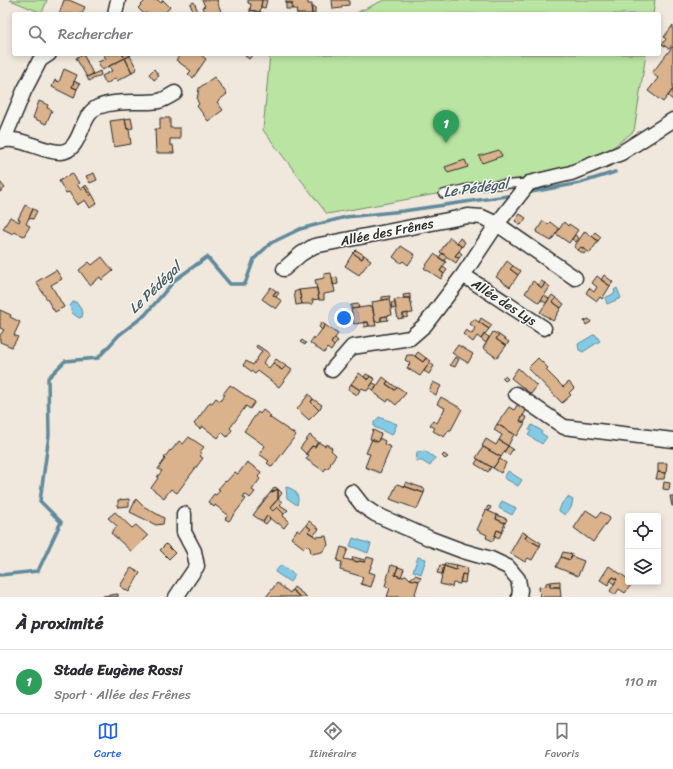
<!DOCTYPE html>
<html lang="fr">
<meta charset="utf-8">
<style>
:root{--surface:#fff;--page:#f7f7f7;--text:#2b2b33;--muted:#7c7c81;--line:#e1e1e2;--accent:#2563eb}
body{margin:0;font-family:Sriracha,sans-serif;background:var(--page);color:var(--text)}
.controls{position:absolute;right:12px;bottom:12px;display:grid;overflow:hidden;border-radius:4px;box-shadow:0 2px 6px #0003}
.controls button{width:36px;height:36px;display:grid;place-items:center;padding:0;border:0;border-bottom:1px solid var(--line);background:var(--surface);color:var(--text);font:20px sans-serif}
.you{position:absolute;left:344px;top:318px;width:14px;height:14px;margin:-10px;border:3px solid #fff;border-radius:50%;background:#1a73e8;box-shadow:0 0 0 6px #1a73e833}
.badge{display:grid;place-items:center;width:26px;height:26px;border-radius:50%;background:var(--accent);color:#fff;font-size:13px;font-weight:700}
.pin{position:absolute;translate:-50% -33px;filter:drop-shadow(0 1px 2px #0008)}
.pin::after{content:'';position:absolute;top:21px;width:14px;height:12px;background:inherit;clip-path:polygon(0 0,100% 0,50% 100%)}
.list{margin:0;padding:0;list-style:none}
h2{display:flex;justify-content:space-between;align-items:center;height:52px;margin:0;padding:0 16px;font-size:17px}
h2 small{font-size:13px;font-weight:400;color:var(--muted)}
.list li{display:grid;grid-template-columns:26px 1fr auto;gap:12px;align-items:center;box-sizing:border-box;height:64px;padding:0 16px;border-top:1px solid var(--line)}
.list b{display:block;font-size:15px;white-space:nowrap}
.list p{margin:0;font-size:13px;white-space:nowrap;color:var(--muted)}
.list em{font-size:13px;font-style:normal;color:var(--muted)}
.icon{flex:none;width:22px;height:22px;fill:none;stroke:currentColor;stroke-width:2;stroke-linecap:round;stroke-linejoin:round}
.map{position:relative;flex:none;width:673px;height:597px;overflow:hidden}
.search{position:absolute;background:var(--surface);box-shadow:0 2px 6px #0003;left:12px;right:12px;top:12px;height:44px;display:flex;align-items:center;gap:10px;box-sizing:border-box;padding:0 14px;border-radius:4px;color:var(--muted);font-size:15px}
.sheet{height:116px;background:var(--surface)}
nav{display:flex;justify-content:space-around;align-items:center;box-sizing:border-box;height:56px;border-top:1px solid var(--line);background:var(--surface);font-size:11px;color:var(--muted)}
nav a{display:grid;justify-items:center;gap:2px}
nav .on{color:var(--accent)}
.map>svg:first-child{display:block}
</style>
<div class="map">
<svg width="673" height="597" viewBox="0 0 673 597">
<rect width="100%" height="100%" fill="#f0e8dd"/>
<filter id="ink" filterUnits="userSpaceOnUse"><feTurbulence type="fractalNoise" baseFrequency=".025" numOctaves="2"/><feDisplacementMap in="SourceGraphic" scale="8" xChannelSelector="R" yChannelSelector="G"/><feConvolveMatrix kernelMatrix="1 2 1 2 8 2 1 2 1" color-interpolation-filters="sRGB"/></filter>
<g filter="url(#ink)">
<path fill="#bae4a1" stroke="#728866" d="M 10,0 L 47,0 L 42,13 Z
M 384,0 L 655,0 L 653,14 L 354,14 Z
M 270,54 L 646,54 L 634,131 L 602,156 L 529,177 L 327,214 L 263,130 Z"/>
<path fill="#83cae5" stroke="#608a9b" d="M 617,288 L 621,298 L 607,304 L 605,298 L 615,293 L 614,290 Z
M 73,302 L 76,302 L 83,312 L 82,317 L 79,318 L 72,313 L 70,306 Z
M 595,334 L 600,341 L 583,352 L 579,350 L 578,344 Z
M 379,417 L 397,424 L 392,435 L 374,427 L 374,422 Z
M 532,425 L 542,431 L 541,433 L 547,437 L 542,444 L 528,435 L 531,431 L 529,430 Z
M 425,451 L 435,458 L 430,466 L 422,461 L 416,461 L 417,452 Z
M 508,471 L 522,480 L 518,486 L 504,478 Z
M 286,487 C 296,489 300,495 297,505 L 287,498 Z
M 568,497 L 573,500 L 571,508 L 565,515 L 559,511 L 562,503 Z
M 502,501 L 516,508 L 512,515 L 499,508 Z
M 353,538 L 371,544 L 368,553 L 350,546 Z
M 418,557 L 426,559 L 421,574 L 413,571 Z
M 281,565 L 295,575 L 290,582 L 275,572 Z"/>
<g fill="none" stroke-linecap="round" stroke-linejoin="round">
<path stroke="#608a9b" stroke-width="3.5" d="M 526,193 L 580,183 L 615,172
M 0,575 L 38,571 L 61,522 L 40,501 L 49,435 L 48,378 L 65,361 L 98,358 L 119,335 L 145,315 L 175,280 L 207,257 L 230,284 L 245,284 L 254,259 L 271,243 L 300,229 L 346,217 L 403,211 L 514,195"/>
</g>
<path fill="#dab28b" stroke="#2b2b2b" d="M 64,0 L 69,0 L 85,7 L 82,14 L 59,14 Z
M 146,0 L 158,0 L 161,3 L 163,0 L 170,7 L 164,14 L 148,14 L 146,13 L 144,14 L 138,8 Z
M 202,0 L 218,0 L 217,1 L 222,14 L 205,14 L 202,7 L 205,6 Z
M 248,0 L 262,0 L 260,12 L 250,10 L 251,4 L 248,3 Z
M 262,0 L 267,0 L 265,8 L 261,7 Z
M 286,0 L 308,0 L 308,4 L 312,4 L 312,14 L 297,14 L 296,9 L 292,9 L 292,3 L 286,3 Z
M 332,0 L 349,0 L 349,5 L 342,6 L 342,8 L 333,9 Z
M 194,2 L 199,14 L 194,14 L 190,4 Z
M 286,3 L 292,3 L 292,9 L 286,9 Z
M 311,7 L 315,7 L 315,14 L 312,14 Z
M 250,10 L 260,12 L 266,14 L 250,14 Z
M 673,25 L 673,44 L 669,49 L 662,44 L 666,39 L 664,37 Z
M 673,46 L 673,89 L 663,102 L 648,91 L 658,78 L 652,73 Z
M 83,54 L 93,74 L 87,77 L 76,58 Z
M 103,54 L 122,54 L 125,58 L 102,70 L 98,62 L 106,59 Z
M 122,54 L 131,54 L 131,55 L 125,58 Z
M 181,54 L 200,54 L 206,59 L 193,78 L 188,74 L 191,71 L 176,60 Z
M 247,54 L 253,54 L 249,59 L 245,56 Z
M 130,56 L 137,69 L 132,72 L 125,58 Z
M 125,58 L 132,73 L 117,81 L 116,78 L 106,84 L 102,76 L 112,71 L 109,66 Z
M 64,69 L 77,75 L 72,87 L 77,89 L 74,98 L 52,87 L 55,80 L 59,82 Z
M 154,69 L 159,76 L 154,80 L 149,74 Z
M 100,71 L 101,75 L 89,81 L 87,77 Z
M 214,77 L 227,94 L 217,102 L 223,110 L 208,121 L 197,106 L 199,104 L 197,100 L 199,88 Z
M 74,81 L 80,84 L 77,89 L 72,87 Z
M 673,89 L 673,100 L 668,96 Z
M 39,101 L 48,105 L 47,108 L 52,110 L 46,124 L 33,118 Z
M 131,118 L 133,128 L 127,129 L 125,119 Z
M 160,118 L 170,118 L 170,128 L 180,128 L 180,139 L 170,139 L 170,145 L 173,145 L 174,153 L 156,153 L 155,129 L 160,129 Z
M 125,119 L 127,129 L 129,129 L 131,144 L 114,147 L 110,121 Z
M 499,150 L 502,156 L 482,163 L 479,156 Z
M 465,160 L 468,167 L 448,173 L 445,167 Z
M 72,173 L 79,183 L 77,184 L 80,189 L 84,186 L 90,196 L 92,194 L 97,203 L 90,208 L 85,200 L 77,205 L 69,192 L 66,193 L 59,181 Z
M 94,173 L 97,180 L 90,183 L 86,176 Z
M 0,182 L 5,188 L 0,192 Z
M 86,185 L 92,194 L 90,196 L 84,186 Z
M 25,205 L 33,209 L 26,224 L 30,226 L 24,236 L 14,232 L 13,234 L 3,229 L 10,217 L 19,222 L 20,220 L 18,219 Z
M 33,209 L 37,211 L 33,219 L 29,218 Z
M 520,214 L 526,218 L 521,225 L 515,221 Z
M 543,221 L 548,224 L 550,222 L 559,229 L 551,241 L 536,232 Z
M 564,222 L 568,226 L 569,224 L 578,230 L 569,243 L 556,234 Z
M 585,231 L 598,241 L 590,253 L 581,247 L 578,250 L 574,247 Z
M 595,232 L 601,237 L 598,241 L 592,236 Z
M 575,235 L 579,238 L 576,242 L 572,239 Z
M 450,237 L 462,247 L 455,256 L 459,258 L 456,263 L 440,252 Z
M 460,238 L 465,242 L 462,247 L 457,243 Z
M 401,246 L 415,255 L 408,265 L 403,261 L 401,263 L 393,257 Z
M 581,247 L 586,251 L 584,254 L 578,250 Z
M 356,250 L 364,255 L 362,259 L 353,253 Z
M 459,251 L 462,254 L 459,258 L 455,256 Z
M 353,253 L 362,259 L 364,255 L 371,260 L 359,275 L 345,266 Z
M 442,253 L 447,257 L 444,261 L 439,258 Z
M 434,254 L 446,262 L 440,271 L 444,274 L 441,279 L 424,268 Z
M 102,257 L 113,271 L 102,280 L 100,277 L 90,285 L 79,270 L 89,262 L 92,265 Z
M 507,261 L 513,266 L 510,269 L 518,275 L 510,287 L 496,277 Z
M 513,266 L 521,271 L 518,275 L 510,269 Z
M 443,267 L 447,270 L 444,274 L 440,271 Z
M 56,270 L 62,279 L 51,285 L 64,307 L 55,312 L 36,282 Z
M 331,273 L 335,292 L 324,294 L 324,300 L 319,300 L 315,280 L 324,278 L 324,274 Z
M 604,275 L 613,282 L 610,286 L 601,280 Z
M 597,276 L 610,286 L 602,299 L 600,297 L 597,301 L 586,293 L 589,288 L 594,292 L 597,287 L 592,283 Z
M 337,277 L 338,284 L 333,285 L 332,278 Z
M 533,281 L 542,288 L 545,283 L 550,287 L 539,303 L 525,293 Z
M 541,281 L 545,283 L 542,288 L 538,285 Z
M 271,287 L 276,291 L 273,295 L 282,301 L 276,309 L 262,299 Z
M 317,288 L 319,299 L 312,300 L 313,304 L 302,304 L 299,290 Z
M 299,290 L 302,304 L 296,305 L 294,292 Z
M 276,291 L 279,293 L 276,297 L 273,295 Z
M 410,294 L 410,298 L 404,298 L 403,295 Z
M 544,295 L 549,299 L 546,303 L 541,300 Z
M 552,295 L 556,298 L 553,302 L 561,308 L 553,321 L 540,312 Z
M 390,296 L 389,299 L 382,300 L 382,297 Z
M 404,298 L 410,298 L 413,313 L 403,314 L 403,318 L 398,319 L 394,300 Z
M 556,298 L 564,304 L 561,308 L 553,302 Z
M 389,299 L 392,315 L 381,317 L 381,321 L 375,322 L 372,302 Z
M 395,302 L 396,308 L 392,309 L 391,303 Z
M 358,304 L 359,308 L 351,309 L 351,305 Z
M 372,306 L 376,326 L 369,326 L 368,322 L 354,324 L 351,309 Z
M 0,310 L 11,315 L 10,317 L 20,322 L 14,335 L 18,337 L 12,347 L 0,342 L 0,335 L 4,330 L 0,328 Z
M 408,313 L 408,317 L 403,318 L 403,314 Z
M 387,316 L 388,320 L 381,321 L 381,317 Z
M 481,318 L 492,325 L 489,329 L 479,322 Z
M 474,319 L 489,329 L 481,339 L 477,336 L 473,342 L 463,334 L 466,330 L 472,334 L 475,328 L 470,324 Z
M 589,319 L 591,322 L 586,325 L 584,321 Z
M 322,322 L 325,325 L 322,330 L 319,327 Z
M 363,322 L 368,322 L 369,326 L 364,327 Z
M 325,325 L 338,334 L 331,343 L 334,346 L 331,351 L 327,348 L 324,353 L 310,343 L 314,337 L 315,339 Z
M 493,332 L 499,335 L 496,339 L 506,346 L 497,358 L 483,348 Z
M 484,334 L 489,337 L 486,343 L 481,339 Z
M 499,335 L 509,342 L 506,346 L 496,339 Z
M 335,338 L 338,341 L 334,346 L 331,343 Z
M 302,340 L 306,343 L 305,345 L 300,342 Z
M 257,345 L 270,354 L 263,363 L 269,368 L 273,363 L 282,370 L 286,366 L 292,370 L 279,387 L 258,371 L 255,374 L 243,365 L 246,361 L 253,365 L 262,351 L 256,347 Z
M 458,345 L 473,354 L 468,363 L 452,353 Z
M 418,352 L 426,358 L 423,362 L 415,356 Z
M 407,355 L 413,355 L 423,362 L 426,358 L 431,361 L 420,376 L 407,368 L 410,363 L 405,360 Z
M 455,357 L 459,359 L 455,367 L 450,365 Z
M 538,358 L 548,368 L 546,370 L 563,387 L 569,382 L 574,388 L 569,393 L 571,395 L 562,403 L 528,368 Z
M 276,359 L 286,366 L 282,370 L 273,363 Z
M 430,363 L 434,366 L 429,374 L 424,371 Z
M 518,368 L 537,386 L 531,394 L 511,378 Z
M 359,373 L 368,380 L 370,376 L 375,379 L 367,391 L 362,388 L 360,390 L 351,384 Z
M 366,374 L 370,376 L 368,380 L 364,377 Z
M 505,376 L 508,379 L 505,381 L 502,378 Z
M 383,377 L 388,381 L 386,384 L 395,390 L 398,387 L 406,393 L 396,405 L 389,399 L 387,402 L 373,392 Z
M 388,381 L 397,388 L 395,390 L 386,384 Z
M 433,382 L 441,386 L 436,395 L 429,391 Z
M 373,383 L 377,385 L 374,390 L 369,388 Z
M 351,384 L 360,390 L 357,395 L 348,389 Z
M 230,385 L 255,402 L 250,409 L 246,406 L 230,428 L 232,430 L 227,437 L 222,432 L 218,438 L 202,426 L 200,429 L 194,424 L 210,402 L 212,403 L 216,398 L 220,401 L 225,395 L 223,394 Z
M 309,394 L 313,399 L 311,402 L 319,410 L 309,420 L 297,409 Z
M 441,397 L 462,409 L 451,430 L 449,430 L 444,437 L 433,431 L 435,428 L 430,425 L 433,421 L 437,423 L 445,408 L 437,404 Z
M 313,399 L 322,405 L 319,410 L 311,402 Z
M 518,404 L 527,409 L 520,421 L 525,423 L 517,436 L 497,424 L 509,407 L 514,410 Z
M 263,410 L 271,416 L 269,417 L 296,435 L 272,467 L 267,463 L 269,461 L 259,454 L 265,446 L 244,431 L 258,412 L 260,414 Z
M 523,415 L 527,418 L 524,423 L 520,421 Z
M 497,424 L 514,434 L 508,446 L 499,440 L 502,435 L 494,430 Z
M 373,430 L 381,434 L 378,442 L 370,439 Z
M 310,435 L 318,442 L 315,447 L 312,446 L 306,454 L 300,448 Z
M 189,437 L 204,447 L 200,452 L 202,453 L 200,456 L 203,458 L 177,493 L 171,489 L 164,498 L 151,488 L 158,478 L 157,477 L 162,471 L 158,469 L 165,459 L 164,458 L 170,450 L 171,451 L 179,441 L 183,444 Z
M 379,438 L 385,441 L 384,444 L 391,447 L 380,473 L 365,467 L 370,454 L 366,453 L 372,439 L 378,442 Z
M 486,439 L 496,445 L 499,440 L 508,446 L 501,457 L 482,446 Z
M 318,442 L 325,446 L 326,444 L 332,448 L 331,450 L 336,455 L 330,463 L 331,464 L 328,468 L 326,468 L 324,471 L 306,459 L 309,455 L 306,454 L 312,446 L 315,447 Z
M 508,446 L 513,449 L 509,455 L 504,452 Z
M 483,447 L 501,457 L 493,468 L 476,458 Z
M 444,454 L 448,457 L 445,459 L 442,456 Z
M 478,459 L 491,467 L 488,472 L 475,464 Z
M 500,459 L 506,463 L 501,473 L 493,468 Z
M 247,462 L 261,472 L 258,477 L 260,479 L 252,490 L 255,492 L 250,498 L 245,494 L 243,497 L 246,499 L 229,521 L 225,519 L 228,515 L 215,505 L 214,507 L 208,502 L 214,494 L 216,495 L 220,490 L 218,489 L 225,481 L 226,482 L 235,472 L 238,474 Z
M 658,463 L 667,463 L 666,473 L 658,472 Z
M 658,472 L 665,473 L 664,479 L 656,479 Z
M 406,482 L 425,489 L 424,493 L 404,486 Z
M 664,482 L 670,483 L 669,490 L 663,489 Z
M 397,484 L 424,493 L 417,509 L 390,499 Z
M 275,487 L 278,489 L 270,493 Z
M 278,489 L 278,499 L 270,508 L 273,511 L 277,507 L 284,514 L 283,516 L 289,521 L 284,528 L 278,523 L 277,524 L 267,516 L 263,522 L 253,515 L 270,493 Z
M 278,489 L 282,493 L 278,499 Z
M 670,496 L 673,496 L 673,506 L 672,506 Z
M 129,499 L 129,506 L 118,507 L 118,500 Z
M 136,499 L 143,506 L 164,518 L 163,524 L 156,525 L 130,512 Z
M 278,499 L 282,502 L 280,505 L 288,510 L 284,514 L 277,507 L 273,511 L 270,508 Z
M 488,506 L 491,507 L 489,511 L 486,510 Z
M 486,510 L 497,515 L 496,519 L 505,523 L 502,532 L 497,530 L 493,541 L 486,538 L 487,535 L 477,530 Z
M 586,510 L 597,517 L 601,512 L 610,518 L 593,542 L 574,528 Z
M 115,512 L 132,528 L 136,525 L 148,536 L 132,552 L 111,533 L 117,526 L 108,518 Z
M 497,515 L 507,519 L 505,523 L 496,519 Z
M 267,516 L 270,519 L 266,524 L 263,522 Z
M 309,521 L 319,529 L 314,535 L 308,532 L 311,529 L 306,525 Z
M 306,525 L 311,529 L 308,532 L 316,537 L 326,536 L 328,545 L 322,552 L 311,554 L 310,548 L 307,545 L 304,548 L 291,538 L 297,530 L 300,532 Z
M 497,530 L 502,532 L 499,538 L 495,536 Z
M 522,532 L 527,534 L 525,538 L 540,546 L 532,560 L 528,558 L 525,562 L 510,553 Z
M 527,534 L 541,543 L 540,546 L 525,538 Z
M 166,544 L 175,553 L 169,559 L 160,550 Z
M 341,547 L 348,549 L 344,559 L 358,562 L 359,561 L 365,562 L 367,557 L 374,559 L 369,572 L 375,574 L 371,587 L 361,584 L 363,577 L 340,570 L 342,562 L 337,561 Z
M 563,552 L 572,554 L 570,560 L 561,557 Z
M 571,556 L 584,561 L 578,576 L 556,567 L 561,557 L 570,560 Z
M 353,557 L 365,560 L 365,562 L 359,561 L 358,562 L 352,560 Z
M 445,563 L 457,565 L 456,570 L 444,566 Z
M 391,565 L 398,567 L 395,575 L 403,577 L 406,575 L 410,579 L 419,581 L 414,597 L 387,597 L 390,588 L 385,586 Z
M 440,565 L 444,566 L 442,574 L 437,573 Z
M 457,565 L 468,568 L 466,575 L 462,574 L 460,584 L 453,583 L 452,587 L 440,584 L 444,566 L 456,570 Z
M 609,566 L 628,579 L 628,582 L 633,582 L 625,593 L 619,589 L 615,595 L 610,591 L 617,579 L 613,577 L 608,585 L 600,580 Z
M 398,567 L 404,569 L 401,577 L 395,575 Z
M 131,568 L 140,573 L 129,592 L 120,586 Z
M 462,574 L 466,575 L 465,583 L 460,582 Z
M 415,575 L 421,577 L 419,581 L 410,579 Z
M 613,577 L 617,579 L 614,584 L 610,581 Z
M 560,581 L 560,587 L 550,587 L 550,582 Z
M 550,582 L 550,587 L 560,587 L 561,597 L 538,597 L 540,597 L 539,587 L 546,586 L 546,583 Z
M 277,583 L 290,593 L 292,590 L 300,597 L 266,597 Z
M 294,587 L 307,597 L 300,597 L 292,590 Z
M 118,594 L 118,597 L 103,597 L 103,596 Z"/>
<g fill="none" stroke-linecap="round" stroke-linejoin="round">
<g stroke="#2b2b2b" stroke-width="10">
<path id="service" d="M 443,194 L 476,186 L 528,183"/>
</g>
<g stroke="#2b2b2b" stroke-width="17">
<path id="minor" d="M 115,14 L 118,0
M 4,139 L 24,91 L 40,60 L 49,54
M 0,141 C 20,135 40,152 60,152 C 83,151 79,115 98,107 C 117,99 139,104 159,101 C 164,100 170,96 175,93
M 284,269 L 301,254 L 314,246 L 468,216 L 482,217 L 497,224 L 575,278
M 463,275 L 544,328
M 332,370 L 352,347 L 410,338 L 425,325 L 463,275 L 497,224 L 529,183 L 571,173 L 621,153 L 673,120
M 516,394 L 564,427 L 673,440
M 352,492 L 363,506 L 375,514 L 431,539 L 463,551 L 491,559 L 508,567 L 518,579 L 520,590 L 519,597
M 176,597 L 197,566 L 194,551 L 184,532 L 184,514"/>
</g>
<use href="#service" stroke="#f6f6f2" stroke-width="7"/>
<use href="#minor" stroke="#f6f6f2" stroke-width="14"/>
</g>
</g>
<g text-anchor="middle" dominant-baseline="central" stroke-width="3" stroke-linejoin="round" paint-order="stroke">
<g font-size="13" fill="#2b2b2b" stroke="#f6f6f2">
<text transform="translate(387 232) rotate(-11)">Allée des Frênes</text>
<text transform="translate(504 302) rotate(33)">Allée des Lys</text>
</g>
<g font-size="14" font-style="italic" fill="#455b63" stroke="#f6f6f2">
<text transform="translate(476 188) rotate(-8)">Le Pédégal</text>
<text transform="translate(155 288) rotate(-44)">Le Pédégal</text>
</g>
</g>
</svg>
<div class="controls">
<button><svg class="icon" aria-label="locate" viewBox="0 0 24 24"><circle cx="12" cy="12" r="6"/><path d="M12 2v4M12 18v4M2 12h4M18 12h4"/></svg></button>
<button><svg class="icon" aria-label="layers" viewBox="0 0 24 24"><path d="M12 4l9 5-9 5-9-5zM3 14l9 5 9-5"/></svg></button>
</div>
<div class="you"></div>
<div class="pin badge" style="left:446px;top:143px;background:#2e9e5b">1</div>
<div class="search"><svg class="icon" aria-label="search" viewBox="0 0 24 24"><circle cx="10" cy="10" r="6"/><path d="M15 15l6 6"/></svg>Rechercher</div>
</div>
<section class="sheet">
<h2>À proximité<small></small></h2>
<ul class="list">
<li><span class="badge" style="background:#2e9e5b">1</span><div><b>Stade Eugène Rossi</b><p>Sport · Allée des Frênes</p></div><em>110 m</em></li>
</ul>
</section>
<nav>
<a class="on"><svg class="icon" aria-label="map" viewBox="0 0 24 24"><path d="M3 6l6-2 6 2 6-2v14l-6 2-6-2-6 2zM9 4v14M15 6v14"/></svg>Carte</a>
<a><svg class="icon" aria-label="directions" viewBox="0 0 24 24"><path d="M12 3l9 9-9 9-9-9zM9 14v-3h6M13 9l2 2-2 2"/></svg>Itinéraire</a>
<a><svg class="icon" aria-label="saved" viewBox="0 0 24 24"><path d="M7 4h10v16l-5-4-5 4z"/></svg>Favoris</a>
</nav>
